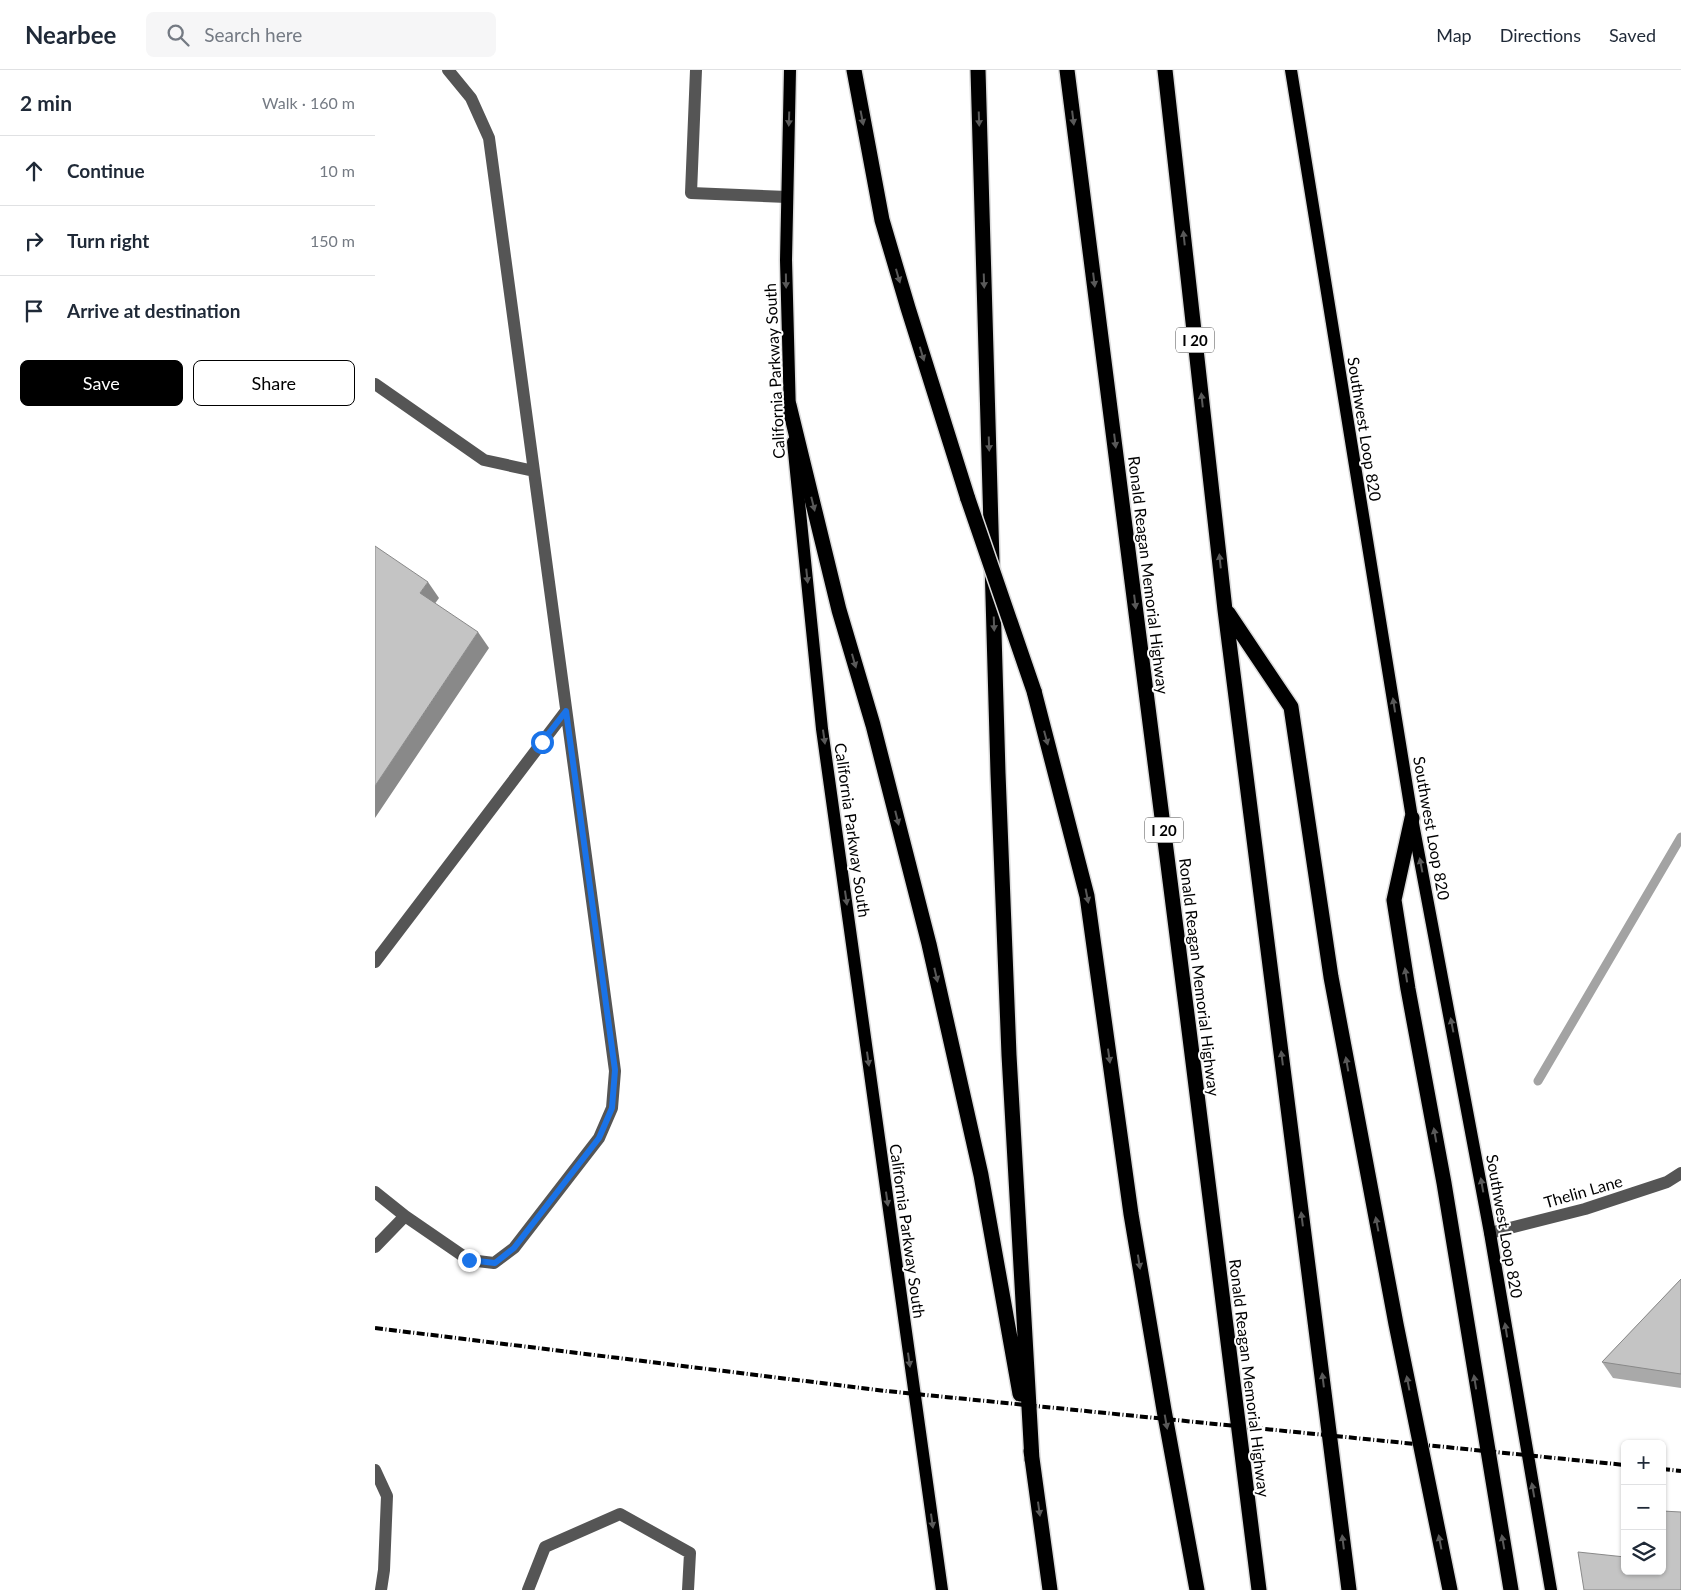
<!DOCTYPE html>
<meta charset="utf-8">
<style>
:root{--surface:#fff;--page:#f6f6f7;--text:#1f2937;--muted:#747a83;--line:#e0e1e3;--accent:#000}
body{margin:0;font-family:Lato,sans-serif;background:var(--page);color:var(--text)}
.controls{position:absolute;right:15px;bottom:15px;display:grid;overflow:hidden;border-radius:8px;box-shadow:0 1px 4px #0004}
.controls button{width:45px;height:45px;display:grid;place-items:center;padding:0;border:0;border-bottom:1px solid var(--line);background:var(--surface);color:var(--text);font:25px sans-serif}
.stop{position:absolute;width:15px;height:15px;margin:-11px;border:4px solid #1a73e8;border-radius:50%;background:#fff}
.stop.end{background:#1a73e8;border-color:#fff;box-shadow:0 1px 5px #0008}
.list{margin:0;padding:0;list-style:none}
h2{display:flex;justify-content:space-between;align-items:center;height:65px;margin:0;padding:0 20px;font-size:21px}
h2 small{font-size:16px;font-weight:400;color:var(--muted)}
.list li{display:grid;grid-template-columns:32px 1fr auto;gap:15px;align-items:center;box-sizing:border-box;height:70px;padding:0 20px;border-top:1px solid var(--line)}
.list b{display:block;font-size:19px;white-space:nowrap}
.list em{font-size:16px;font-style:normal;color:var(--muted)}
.actions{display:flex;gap:10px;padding:15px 20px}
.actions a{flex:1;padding:11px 0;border:1px solid var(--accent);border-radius:8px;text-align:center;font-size:18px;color:var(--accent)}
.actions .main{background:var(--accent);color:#fff}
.icon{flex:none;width:28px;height:28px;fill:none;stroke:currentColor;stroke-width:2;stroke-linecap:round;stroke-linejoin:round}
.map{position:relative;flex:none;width:1306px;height:1520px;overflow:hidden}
header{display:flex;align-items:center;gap:30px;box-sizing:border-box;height:70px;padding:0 25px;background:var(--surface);border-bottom:1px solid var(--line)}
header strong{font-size:24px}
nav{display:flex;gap:28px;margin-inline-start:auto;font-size:18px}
.search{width:350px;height:45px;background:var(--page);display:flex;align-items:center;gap:12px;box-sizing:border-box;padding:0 18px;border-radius:8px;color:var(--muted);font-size:19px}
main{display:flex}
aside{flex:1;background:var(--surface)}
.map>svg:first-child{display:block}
</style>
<header>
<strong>Nearbee</strong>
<div class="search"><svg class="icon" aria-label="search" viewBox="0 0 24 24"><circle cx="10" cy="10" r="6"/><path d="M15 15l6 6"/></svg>Search here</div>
<nav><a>Map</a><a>Directions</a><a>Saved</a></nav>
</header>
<main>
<aside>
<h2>2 min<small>Walk · 160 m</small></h2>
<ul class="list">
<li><svg class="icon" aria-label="ahead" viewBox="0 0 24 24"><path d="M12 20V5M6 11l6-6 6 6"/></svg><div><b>Continue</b></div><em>10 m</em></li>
<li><svg class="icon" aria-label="right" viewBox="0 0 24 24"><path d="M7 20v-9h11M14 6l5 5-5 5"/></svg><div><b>Turn right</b></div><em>150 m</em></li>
<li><svg class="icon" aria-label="arrive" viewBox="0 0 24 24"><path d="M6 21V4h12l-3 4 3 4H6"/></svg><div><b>Arrive at destination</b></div></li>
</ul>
<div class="actions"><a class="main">Save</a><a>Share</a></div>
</aside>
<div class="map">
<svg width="1306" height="1520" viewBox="0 0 1306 1520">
<rect width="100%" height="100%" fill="#fff"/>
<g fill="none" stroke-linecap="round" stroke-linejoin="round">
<path stroke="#a3a3a3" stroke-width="9" d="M 1163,1011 L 1306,767"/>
<g stroke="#dbdbdb" stroke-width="15">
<path id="major" d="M 916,0 L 1037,748 L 1115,1163 L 1176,1520
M 415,345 L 411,190 L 415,0
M 418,372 L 447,659 L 567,1520"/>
</g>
<g stroke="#dbdbdb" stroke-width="18">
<path id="highway" d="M 479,0 L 507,150 L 533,238 L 593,429
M 603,0 L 623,703 L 634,985 L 657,1390
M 692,0 L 814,960 L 884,1520
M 790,0 L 850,540 L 974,1520
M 414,335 L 464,540 L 498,655 L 554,874 L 606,1105 L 645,1324
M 853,543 L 916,637 L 956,907 L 1021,1254 L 1075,1520
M 659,621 L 712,826 L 756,1144 L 789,1340 L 822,1520
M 1037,748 L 1019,830 L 1033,919 L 1069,1113 L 1136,1520
M 656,1381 L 675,1520"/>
</g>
<path stroke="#555" stroke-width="12" d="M 321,0 L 316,123 L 412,127
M 0,314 L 109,390 L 159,401
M 0,892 L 191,641
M 0,1122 L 30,1146 L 94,1190 L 119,1193 L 139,1178 L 224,1068 L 237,1038 L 240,1001 L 114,68 L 96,28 L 73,0
M 1115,1163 L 1210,1139 L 1292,1112 L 1306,1103
M 0,1177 L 30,1146
M 0,1400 L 12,1426 L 9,1500 L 6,1520
M 153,1520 L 170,1477 L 245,1444 L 315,1483 L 313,1520"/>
<use href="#major" stroke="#000" stroke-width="12"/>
<use href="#highway" stroke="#000" stroke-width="15"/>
<path stroke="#000" stroke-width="4" stroke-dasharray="8 2.5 1 2.5" stroke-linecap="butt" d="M 0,1258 L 511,1321 L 1250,1395
M 1287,1399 L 1306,1401"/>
<g stroke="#dbdbdb" stroke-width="18" stroke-linecap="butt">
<path id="highway-bridge" d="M 593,429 L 659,621"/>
</g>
<use href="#highway-bridge" stroke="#000" stroke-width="15"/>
</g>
<path fill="#a9a9a9" d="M 1306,1209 L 1306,1318 L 1238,1308 L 1227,1292 Z"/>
<path fill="#898989" d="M 53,512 L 64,528 L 56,539 L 45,523 Z
M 103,562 L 114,578 L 0,748 L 0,716 Z"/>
<path fill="#c4c4c4" stroke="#898989" d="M 0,476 L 53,512 L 45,523 L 103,562 L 0,716 Z
M 1306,1209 L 1306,1304 L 1227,1292 Z
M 1287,1441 L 1306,1442 L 1306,1520 L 1209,1520 L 1203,1482 L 1250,1487 L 1250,1501 L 1287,1501 Z"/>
<defs><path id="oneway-solid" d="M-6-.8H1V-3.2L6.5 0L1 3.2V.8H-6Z" transform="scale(1.25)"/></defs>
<g fill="#595959">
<use href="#oneway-solid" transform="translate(487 48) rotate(79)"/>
<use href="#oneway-solid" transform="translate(698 48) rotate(83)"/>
<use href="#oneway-solid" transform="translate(414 49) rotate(92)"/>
<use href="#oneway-solid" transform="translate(604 49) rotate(88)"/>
<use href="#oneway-solid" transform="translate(809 168) rotate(-96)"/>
<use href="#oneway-solid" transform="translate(523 206) rotate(74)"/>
<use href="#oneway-solid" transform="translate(719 210) rotate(83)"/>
<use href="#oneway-solid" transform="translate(411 211) rotate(89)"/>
<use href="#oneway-solid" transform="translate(609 211) rotate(88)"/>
<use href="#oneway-solid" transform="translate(547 284) rotate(73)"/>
<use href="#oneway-solid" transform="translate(827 330) rotate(-96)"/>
<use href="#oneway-solid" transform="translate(740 371) rotate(83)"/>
<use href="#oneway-solid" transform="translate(614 374) rotate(88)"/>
<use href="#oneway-solid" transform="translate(438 434) rotate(76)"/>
<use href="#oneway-solid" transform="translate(845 491) rotate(-96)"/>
<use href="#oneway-solid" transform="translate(432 506) rotate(84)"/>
<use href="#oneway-solid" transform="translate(760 532) rotate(83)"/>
<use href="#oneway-solid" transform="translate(619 554) rotate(88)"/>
<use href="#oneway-solid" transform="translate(479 591) rotate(74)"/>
<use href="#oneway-solid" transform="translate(1019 635) rotate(-99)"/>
<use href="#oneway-solid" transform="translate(449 667) rotate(82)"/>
<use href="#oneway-solid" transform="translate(671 668) rotate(75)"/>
<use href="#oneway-solid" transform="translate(522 748) rotate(76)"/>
<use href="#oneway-solid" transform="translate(1046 795) rotate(-101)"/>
<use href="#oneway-solid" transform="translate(712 826) rotate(79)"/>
<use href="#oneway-solid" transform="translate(471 828) rotate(82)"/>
<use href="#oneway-solid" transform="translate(561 905) rotate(77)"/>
<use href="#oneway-solid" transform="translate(1031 905) rotate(-99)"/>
<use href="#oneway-solid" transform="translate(1077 955) rotate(-101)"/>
<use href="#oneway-solid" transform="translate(734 986) rotate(82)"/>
<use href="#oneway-solid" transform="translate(907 988) rotate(-97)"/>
<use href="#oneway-solid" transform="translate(493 989) rotate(82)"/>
<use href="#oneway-solid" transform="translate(972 994) rotate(-100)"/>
<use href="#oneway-solid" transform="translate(1060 1065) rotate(-100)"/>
<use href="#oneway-solid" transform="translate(1107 1115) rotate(-100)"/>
<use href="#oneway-solid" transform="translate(512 1129) rotate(82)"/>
<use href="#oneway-solid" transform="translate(927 1149) rotate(-97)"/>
<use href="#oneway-solid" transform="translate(1002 1154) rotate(-101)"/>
<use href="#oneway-solid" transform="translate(764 1192) rotate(81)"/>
<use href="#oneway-solid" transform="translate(1131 1260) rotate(-99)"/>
<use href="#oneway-solid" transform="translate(534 1290) rotate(82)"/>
<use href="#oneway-solid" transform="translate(948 1310) rotate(-97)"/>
<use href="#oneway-solid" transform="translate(1100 1312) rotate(-99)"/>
<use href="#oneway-solid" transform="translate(1033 1313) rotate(-101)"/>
<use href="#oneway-solid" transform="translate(791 1352) rotate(80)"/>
<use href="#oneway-solid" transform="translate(1158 1420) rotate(-100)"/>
<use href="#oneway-solid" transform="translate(664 1439) rotate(82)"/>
<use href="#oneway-solid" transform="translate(557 1451) rotate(82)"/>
<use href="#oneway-solid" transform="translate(968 1472) rotate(-97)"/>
<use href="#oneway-solid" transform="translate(1065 1472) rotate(-101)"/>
<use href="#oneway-solid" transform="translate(1128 1472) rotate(-100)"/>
</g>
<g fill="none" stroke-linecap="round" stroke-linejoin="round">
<path stroke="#1a73e8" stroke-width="6" d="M 94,1190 L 120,1193 L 139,1178 L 224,1068 L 237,1038 L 240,1000 L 191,641 L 167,672"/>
</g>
<g text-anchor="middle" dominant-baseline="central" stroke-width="4" stroke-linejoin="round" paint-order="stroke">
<g fill="#fff" stroke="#4c4c4c" stroke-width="1">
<rect x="801" y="257.5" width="38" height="25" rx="4"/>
<rect x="770" y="747.5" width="38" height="25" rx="4"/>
</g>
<g font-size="15" font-weight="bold" fill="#000">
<text x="820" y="270">I 20</text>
<text x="789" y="760">I 20</text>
</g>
<g font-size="16" fill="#000" stroke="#fff">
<text transform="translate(399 301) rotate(-93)">California Parkway South</text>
<text transform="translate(990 359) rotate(81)">Southwest Loop 820</text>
<text transform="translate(774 505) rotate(83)">Ronald Reagan Memorial Highway</text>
<text transform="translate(1057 758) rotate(80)">Southwest Loop 820</text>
<text transform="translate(478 760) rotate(82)">California Parkway South</text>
<text transform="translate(825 907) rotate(83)">Ronald Reagan Memorial Highway</text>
<text transform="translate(1208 1121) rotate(-16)">Thelin Lane</text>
<text transform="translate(1130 1156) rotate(80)">Southwest Loop 820</text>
<text transform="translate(533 1161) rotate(82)">California Parkway South</text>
<text transform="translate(875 1308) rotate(83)">Ronald Reagan Memorial Highway</text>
</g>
</g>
</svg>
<div class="controls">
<button>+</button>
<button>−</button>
<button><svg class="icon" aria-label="layers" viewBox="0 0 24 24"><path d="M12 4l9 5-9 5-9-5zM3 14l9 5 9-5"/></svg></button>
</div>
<div class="stop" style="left:167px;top:672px"></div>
<div class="stop end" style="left:94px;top:1190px"></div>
</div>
</main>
